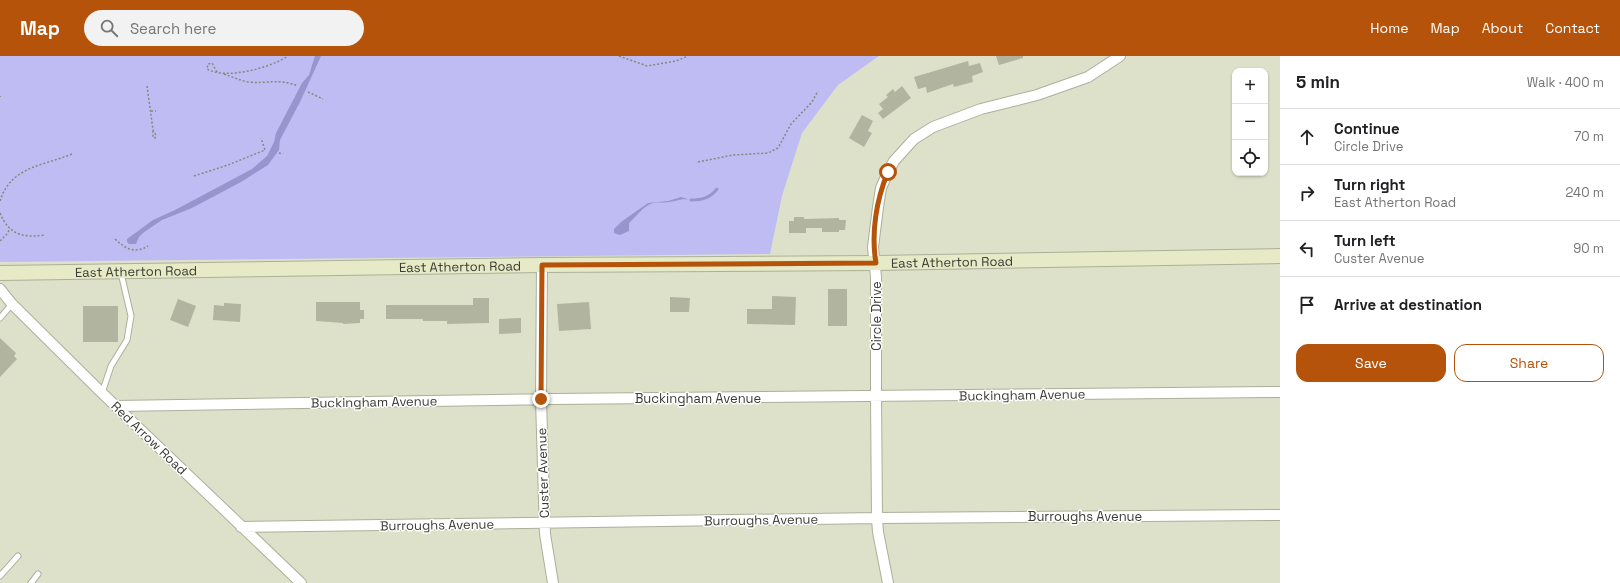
<!DOCTYPE html>
<meta charset="utf-8">
<style>
:root{--surface:#fff;--page:#f2f2f2;--text:#202124;--muted:#757577;--line:#e0e0e0;--accent:#b45309}
body{margin:0;font-family:"Space Grotesk",sans-serif;background:var(--page);color:var(--text)}
.controls{position:absolute;right:12px;top:12px;display:grid;overflow:hidden;border-radius:8px;box-shadow:0 1px 3px #0004}
.controls button{width:36px;height:36px;display:grid;place-items:center;padding:0;border:0;border-bottom:1px solid var(--line);background:var(--surface);color:var(--text);font:20px sans-serif}
.stop{position:absolute;width:12px;height:12px;margin:-9px;border:3px solid #b45309;border-radius:50%;background:#fff}
.stop.end{background:#b45309;border-color:#fff;box-shadow:0 1px 4px #0008}
.list{margin:0;padding:0;list-style:none}
h2{display:flex;justify-content:space-between;align-items:center;height:52px;margin:0;padding:0 16px;font-size:17px}
h2 small{font-size:13px;font-weight:400;color:var(--muted)}
.list li{display:grid;grid-template-columns:26px 1fr auto;gap:12px;align-items:center;box-sizing:border-box;height:56px;padding:0 16px;border-top:1px solid var(--line)}
.list b{display:block;font-size:15px;white-space:nowrap}
.list p{margin:0;font-size:13px;white-space:nowrap;color:var(--muted)}
.list em{font-size:13px;font-style:normal;color:var(--muted)}
.actions{display:flex;gap:8px;padding:12px 16px}
.actions a{flex:1;padding:9px 0;border:1px solid var(--accent);border-radius:12px;text-align:center;font-size:14px;color:var(--accent)}
.actions .main{background:var(--accent);color:#fff}
.icon{flex:none;width:22px;height:22px;fill:none;stroke:currentColor;stroke-width:2;stroke-linecap:round;stroke-linejoin:round}
.map{position:relative;flex:none;width:1280px;height:527px;overflow:hidden}
header{display:flex;align-items:center;gap:24px;box-sizing:border-box;height:56px;padding:0 20px;background:var(--accent);color:#fff}
header strong{font-size:19px}
nav{display:flex;gap:22px;margin-inline-start:auto;font-size:14px}
.search{width:280px;height:36px;background:var(--page);display:flex;align-items:center;gap:10px;box-sizing:border-box;padding:0 14px;border-radius:22px;color:var(--muted);font-size:15px}
main{display:flex}
aside{flex:1;background:var(--surface)}
.map>svg:first-child{display:block}
</style>
<header>
<strong>Map</strong>
<div class="search"><svg class="icon" aria-label="search" viewBox="0 0 24 24"><circle cx="10" cy="10" r="6"/><path d="M15 15l6 6"/></svg>Search here</div>
<nav><a>Home</a><a>Map</a><a>About</a><a>Contact</a></nav>
</header>
<main>
<div class="map">
<svg width="1280" height="527" viewBox="0 0 1280 527">
<rect width="100%" height="100%" fill="#dde1ca"/>
<path fill="#bfbcf4" d="M 0,0 L 879,0 L 838,29 L 802,77 L 782,140 L 770,198 L 0,206 Z"/>
<path fill="#9894ce" d="M 315,0 L 321,0 L 300,46 L 280,84 L 279,94 L 268,109 L 241,126 L 192,152 L 162,164 L 143,177 L 139,181 L 136,188 L 129,188 L 127,186 L 127,183 L 153,164 L 175,154 L 252,113 L 267,100 L 274,86 L 276,77 L 302,27 L 309,19 Z
M 681,141 L 691,144 C 681,142 679,145 669,146 C 664,147 658,146 653,147 C 643,150 637,160 629,167 L 629,175 L 620,179 L 614,177 L 614,173 L 621,166 L 648,147 L 668,145 Z"/>
<g fill="none" stroke-linecap="round" stroke-linejoin="round">
<path stroke="#9894ce" stroke-width="3" d="M 691,144 C 702,144 710,142 717,133"/>
</g>
<path fill="#b1b59f" d="M 996,0 L 1023,0 L 1023,2 L 999,9 Z
M 968,5 L 969,10 L 980,7 L 983,16 L 972,20 L 973,26 L 954,31 L 953,28 L 927,37 L 926,31 L 918,33 L 914,21 Z
M 902,30 L 911,42 L 883,63 L 878,57 L 883,53 L 879,48 L 888,41 L 886,39 L 893,33 L 895,36 Z
M 862,59 L 873,65 L 868,75 L 872,77 L 864,91 L 849,82 Z
M 794,161 L 804,161 L 804,163 L 839,162 L 839,164 L 846,164 L 845,174 L 839,174 L 839,176 L 822,176 L 822,172 L 806,172 L 806,177 L 789,177 L 789,165 L 794,165 Z
M 828,233 L 847,233 L 847,270 L 828,270 Z
M 772,240 L 796,241 L 795,269 L 747,268 L 747,253 L 772,253 Z
M 670,241 L 690,242 L 689,256 L 670,256 Z
M 473,242 L 489,242 L 489,267 L 447,268 L 447,265 L 423,265 L 423,263 L 386,263 L 386,249 L 473,249 Z
M 178,243 L 196,250 L 188,271 L 170,264 Z
M 316,246 L 360,246 L 360,254 L 364,254 L 364,263 L 360,263 L 360,267 L 343,268 L 343,267 L 316,265 Z
M 589,246 L 591,273 L 559,275 L 557,248 Z
M 224,247 L 241,248 L 240,266 L 213,264 L 214,249 L 224,250 Z
M 83,250 L 118,250 L 118,286 L 83,286 Z
M 521,262 L 521,277 L 499,278 L 499,263 Z
M 0,282 L 16,297 L 14,300 L 17,303 L 0,321 Z"/>
<g fill="none" stroke-linecap="round" stroke-linejoin="round">
<g stroke="#acb09a" stroke-width="7">
<path id="lane" d="M 0,262 L 12,248
M 102,337 L 111,310 L 127,284 L 131,260 L 121,217
M 0,520 L 18,500
M 31,527 L 38,518"/>
</g>
<g stroke="#acb09a" stroke-width="12">
<path id="street" d="M 542,209 L 541,343 L 545,478 L 553,527
M 0,233 L 12,248 L 102,337 L 301,527
M 117,350 L 553,343 L 1280,336
M 241,471 L 877,462 L 1280,459
M 888,527 L 878,476 L 877,462 L 876,341 L 876,221 L 873,191 L 878,151 L 881,132 L 888,116 L 894,105 L 914,83 L 933,71 L 981,53 L 1037,39 L 1088,21 L 1120,0"/>
</g>
<g stroke="#acb09a" stroke-width="16">
<g id="secondary">
<path id="s1" d="M 0,217 L 542,209 L 876,207 L 1280,200"/>
</g>
</g>
<path stroke="#858778" stroke-width="1.5" stroke-dasharray="2 2" stroke-linecap="butt" d="M 619,0 L 647,10 L 676,5 L 688,0
M 217,16 L 212,7 L 208,8 L 207,13 C 226,24 270,12 288,0
M 224,18 C 232,21 239,24 248,26 C 267,28 279,22 298,30
M 147,30 L 153,74 L 156,79 L 155,82 L 153,81 L 153,74
M 308,36 L 323,43
M 0,41 L 0,40
M 151,55 L 156,55
M 279,97 L 283,98
M 698,106 L 733,99 L 768,97 L 778,92 L 791,68 L 812,46 L 818,35
M 194,120 L 228,109 L 265,94 L 261,82
M 0,145 C 11,110 43,110 72,98
M 0,157 C 9,179 23,182 45,179
M 115,183 C 126,193 134,198 148,190
M 0,185 L 6,179 L 10,173"/>
<use href="#lane" stroke="#fff" stroke-width="5"/>
<use href="#street" stroke="#fff" stroke-width="10"/>
<use href="#secondary" stroke="#e6eac6" stroke-width="14"/>
</g>
<g fill="none" stroke-linecap="round" stroke-linejoin="round">
<path stroke="#b45309" stroke-width="5" d="M 541,343 L 542,209 L 876,207 C 871,178 876,144 888,116"/>
</g>
<g text-anchor="middle" dominant-baseline="central" stroke-width="3" stroke-linejoin="round" paint-order="stroke">
<g font-size="13" fill="#3a3b32" stroke="#fff">
<text stroke="none"><textPath href="#s1" startOffset="952">East Atherton Road</textPath></text>
<text stroke="none"><textPath href="#s1" startOffset="460">East Atherton Road</textPath></text>
<text stroke="none"><textPath href="#s1" startOffset="136">East Atherton Road</textPath></text>
<text transform="translate(876 260) rotate(-90)">Circle Drive</text>
<text transform="translate(1022 339) rotate(-1)">Buckingham Avenue</text>
<text x="698" y="342">Buckingham Avenue</text>
<text transform="translate(374 346) rotate(-1)">Buckingham Avenue</text>
<text transform="translate(149 382) rotate(44)">Red Arrow Road</text>
<text transform="translate(543 417) rotate(-92)">Custer Avenue</text>
<text x="1085" y="460">Burroughs Avenue</text>
<text transform="translate(761 464) rotate(-1)">Burroughs Avenue</text>
<text transform="translate(437 469) rotate(-1)">Burroughs Avenue</text>
</g>
</g>
</svg>
<div class="controls">
<button>+</button>
<button>−</button>
<button><svg class="icon" aria-label="locate" viewBox="0 0 24 24"><circle cx="12" cy="12" r="6"/><path d="M12 2v4M12 18v4M2 12h4M18 12h4"/></svg></button>
</div>
<div class="stop" style="left:888px;top:116px"></div>
<div class="stop end" style="left:541px;top:343px"></div>
</div>
<aside>
<h2>5 min<small>Walk · 400 m</small></h2>
<ul class="list">
<li><svg class="icon" aria-label="ahead" viewBox="0 0 24 24"><path d="M12 20V5M6 11l6-6 6 6"/></svg><div><b>Continue</b><p>Circle Drive</p></div><em>70 m</em></li>
<li><svg class="icon" aria-label="right" viewBox="0 0 24 24"><path d="M7 20v-9h11M14 6l5 5-5 5"/></svg><div><b>Turn right</b><p>East Atherton Road</p></div><em>240 m</em></li>
<li><svg class="icon" aria-label="left" viewBox="0 0 24 24"><path d="M17 20v-9H6M10 6l-5 5 5 5"/></svg><div><b>Turn left</b><p>Custer Avenue</p></div><em>90 m</em></li>
<li><svg class="icon" aria-label="arrive" viewBox="0 0 24 24"><path d="M6 21V4h12l-3 4 3 4H6"/></svg><div><b>Arrive at destination</b></div></li>
</ul>
<div class="actions"><a class="main">Save</a><a>Share</a></div>
</aside>
</main>
